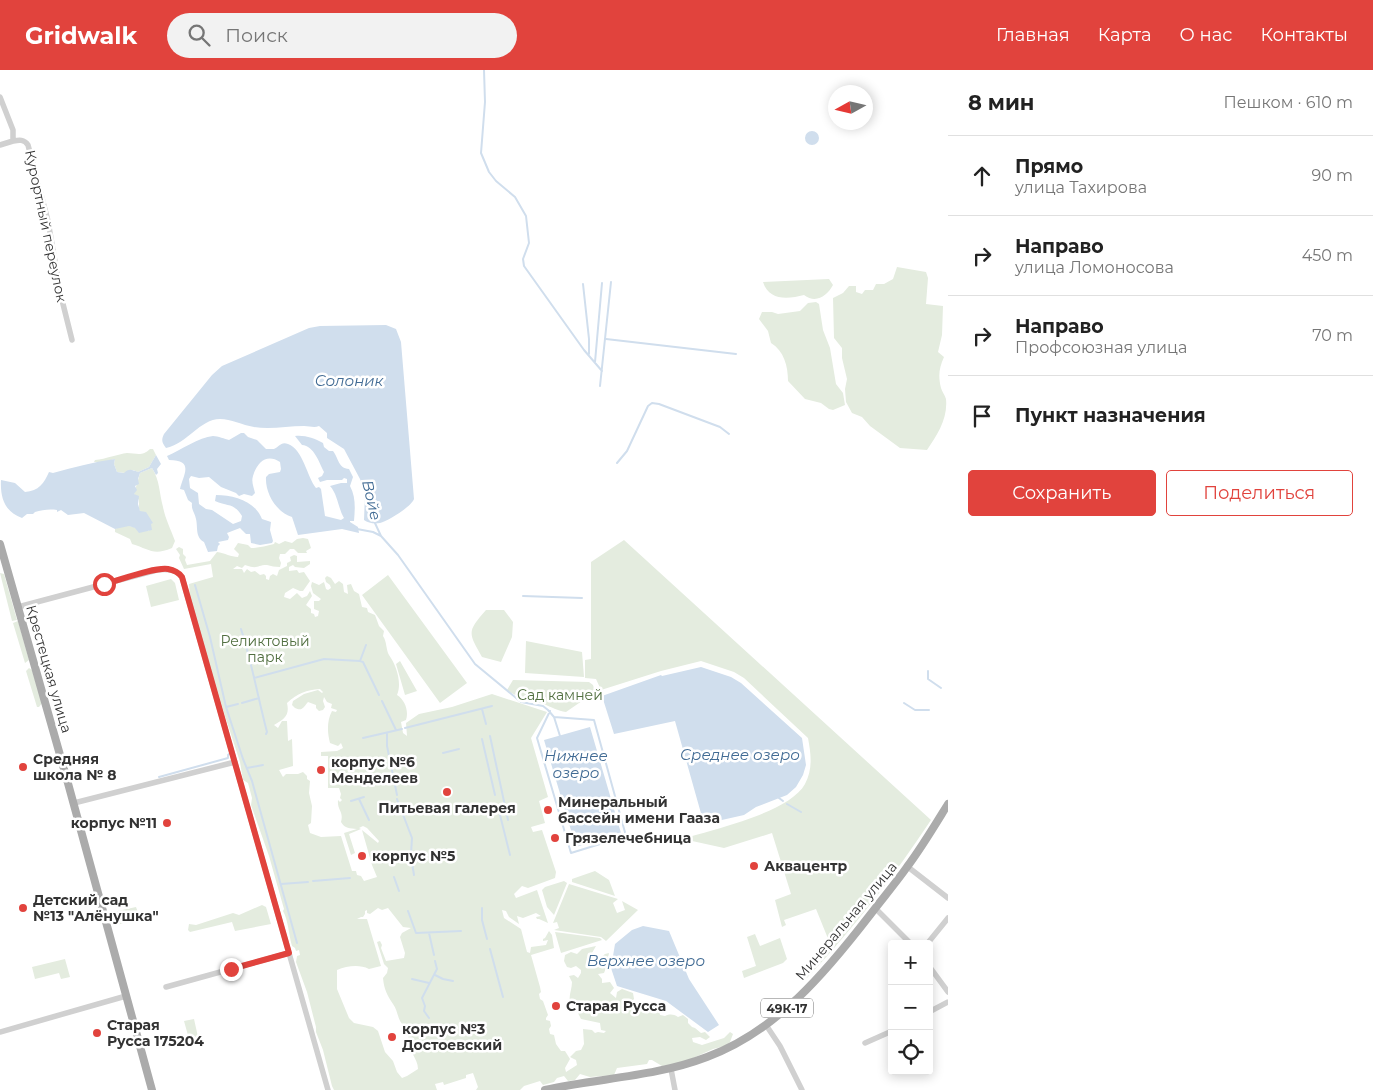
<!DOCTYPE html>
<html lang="ru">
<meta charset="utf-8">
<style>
:root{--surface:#fff;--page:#f2f2f2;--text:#222;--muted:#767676;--line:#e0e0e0;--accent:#e1433d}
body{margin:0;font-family:Montserrat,sans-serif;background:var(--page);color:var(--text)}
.controls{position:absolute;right:15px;bottom:15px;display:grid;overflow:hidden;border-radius:5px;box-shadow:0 2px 12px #0003}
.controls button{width:45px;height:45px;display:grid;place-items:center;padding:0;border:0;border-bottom:1px solid var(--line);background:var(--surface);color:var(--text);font:25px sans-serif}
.compass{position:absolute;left:828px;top:15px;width:45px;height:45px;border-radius:50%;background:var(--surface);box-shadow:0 2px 12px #0003;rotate:262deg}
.stop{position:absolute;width:15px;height:15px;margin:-11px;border:4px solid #e1433d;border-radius:50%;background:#fff}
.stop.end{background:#e1433d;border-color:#fff;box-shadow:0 1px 5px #0008}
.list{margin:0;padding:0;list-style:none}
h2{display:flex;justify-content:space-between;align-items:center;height:65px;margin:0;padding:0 20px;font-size:21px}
h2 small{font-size:16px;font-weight:400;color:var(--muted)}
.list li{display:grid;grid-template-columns:32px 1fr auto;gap:15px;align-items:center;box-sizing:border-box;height:80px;padding:0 20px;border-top:1px solid var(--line)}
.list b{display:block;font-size:19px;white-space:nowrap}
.list p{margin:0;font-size:16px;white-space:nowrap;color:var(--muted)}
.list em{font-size:16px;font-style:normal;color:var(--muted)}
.actions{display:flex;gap:10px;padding:15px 20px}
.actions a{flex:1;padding:11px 0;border:1px solid var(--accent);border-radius:5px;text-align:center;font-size:18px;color:var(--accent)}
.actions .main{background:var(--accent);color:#fff}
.icon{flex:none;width:28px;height:28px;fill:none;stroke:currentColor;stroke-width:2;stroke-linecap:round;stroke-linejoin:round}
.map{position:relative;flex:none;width:948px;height:1020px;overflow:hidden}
header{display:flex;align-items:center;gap:30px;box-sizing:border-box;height:70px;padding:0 25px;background:var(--accent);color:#fff}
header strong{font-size:24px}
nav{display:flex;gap:28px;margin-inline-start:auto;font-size:18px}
.search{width:350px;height:45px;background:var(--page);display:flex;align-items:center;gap:12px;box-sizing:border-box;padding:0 18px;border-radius:28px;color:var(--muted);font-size:19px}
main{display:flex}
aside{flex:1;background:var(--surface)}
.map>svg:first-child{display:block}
</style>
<header>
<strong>Gridwalk</strong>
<div class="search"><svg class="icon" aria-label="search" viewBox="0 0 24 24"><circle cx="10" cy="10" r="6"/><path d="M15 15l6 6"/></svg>Поиск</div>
<nav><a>Главная</a><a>Карта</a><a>О нас</a><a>Контакты</a></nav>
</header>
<main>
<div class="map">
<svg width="948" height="1020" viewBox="0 0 948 1020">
<rect width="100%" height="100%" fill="#fff"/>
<path fill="#e4ecdf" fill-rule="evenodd" d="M 897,197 L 926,202 L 928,208 L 926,234 L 943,236 L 942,265 L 938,282 L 944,287 C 939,298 938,306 941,318 C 942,322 945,325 946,329 C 948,349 937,365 927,380 L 900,378 L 870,356 L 862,347 L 852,343 L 846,332 L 845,319 L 847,309 L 842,288 L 842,278 L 834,268 L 833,228 L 843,223 L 849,216 L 856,216 L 856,222 L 862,224 L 865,220 L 873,220 L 876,214 L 884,214 L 893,209 Z
M 829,209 L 833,215 C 827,226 816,234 804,225 C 788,229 769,231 763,212 Z
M 816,232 L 819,234 L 823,260 L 830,278 L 836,314 L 843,323 L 845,335 L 833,340 L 829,339 L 821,333 L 805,329 L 788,311 C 788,296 784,281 771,273 L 768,261 L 759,249 L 762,242 L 772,242 L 778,244 L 800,241 L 808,233 Z
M 150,379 L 153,379 L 156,385 L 149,397 L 138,402 L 133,400 L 125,403 L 117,402 L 114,394 L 115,389 L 103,392 L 94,392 L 95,390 C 106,389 118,384 127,383 C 136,383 142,387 150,379 Z
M 152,398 C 160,411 159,422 163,437 C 165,448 171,460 175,471 L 172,478 C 153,486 149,479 132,474 L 130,469 L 115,462 L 115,459 C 117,458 120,457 123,456 C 132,454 140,461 149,461 L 139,439 L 139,430 L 134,424 L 140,403 Z
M 303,468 L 308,469 L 311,478 L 306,481 L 307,483 L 298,483 L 294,479 L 290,479 L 285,484 L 280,484 L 279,488 L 281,493 L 280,497 C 275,497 271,496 267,495 C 256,495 259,500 245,495 L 242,498 L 237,496 L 233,499 L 242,499 L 244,503 L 247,499 L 251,502 L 255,501 L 260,505 L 264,504 L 266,506 L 266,509 L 269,510 L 270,506 L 273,504 L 277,506 L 279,500 L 287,496 L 287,493 L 291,491 L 290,487 L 294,485 L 297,486 L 297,492 L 310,491 L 310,494 L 304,498 L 295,497 L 293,495 L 289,497 L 289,501 L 297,500 L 299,503 L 304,502 L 310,511 L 303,521 L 300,521 L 293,518 L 285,523 L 284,527 L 290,529 L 297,523 L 302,528 L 307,526 L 310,521 L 312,526 L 306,535 L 311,539 L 311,543 L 314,544 L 315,547 L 318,546 L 319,541 L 314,539 L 314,531 L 319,531 L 321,529 L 313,523 L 311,516 L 312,512 L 319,515 L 324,512 L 326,519 L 328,520 L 331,518 L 330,515 L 326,512 L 325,508 L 327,506 L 331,508 L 335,514 L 339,511 L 343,514 L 344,522 L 348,524 L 347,515 L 351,514 L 354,521 L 359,524 L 362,537 L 367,538 L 368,542 L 375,545 L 379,556 L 384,561 L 383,566 C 387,572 386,580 389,585 C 397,596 402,614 397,625 C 405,630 409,641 406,650 L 401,652 L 403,663 L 407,666 L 406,653 L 419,644 L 452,637 L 492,624 L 547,642 L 531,668 L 548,727 L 539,731 L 545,753 L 531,757 L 533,762 L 542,760 L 556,802 L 555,808 L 528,818 L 522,816 L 514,824 L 516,828 L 537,820 L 548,853 L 539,849 L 537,849 L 536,847 L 541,846 L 536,843 L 523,848 L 517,846 L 519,854 L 509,847 L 506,841 L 502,840 L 504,848 L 521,859 L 527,882 L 530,883 L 531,877 L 546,875 L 548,870 L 543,871 L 543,869 L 545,868 L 549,861 L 552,865 L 554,878 L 531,885 L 540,917 L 541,922 L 539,924 L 540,929 L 543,931 L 548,945 L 546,948 L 546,950 L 550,951 L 551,956 L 549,959 L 550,964 L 554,965 L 556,974 L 561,981 L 565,981 L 570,989 L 565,998 L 566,1002 L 577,995 L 576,990 L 570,987 L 576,981 L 581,980 L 584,974 L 583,959 L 592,960 L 595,963 L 598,962 L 604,963 L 606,961 L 601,960 L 600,953 L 581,949 L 578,943 L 578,937 L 573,937 C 566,930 572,921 572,912 L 569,906 L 574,905 L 578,908 L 581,903 L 581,900 L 576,896 L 571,898 L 567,897 L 564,891 L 565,885 L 571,882 L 577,884 L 582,879 L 596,876 L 592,883 L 595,892 L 605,884 L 609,883 L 606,898 L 604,903 L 598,904 L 602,909 L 602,913 L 610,912 L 614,918 L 610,923 L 616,928 L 617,922 L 622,919 L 633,923 L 634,929 L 625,938 L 628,940 L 631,936 L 647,939 L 649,937 L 659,939 L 660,945 L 665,946 C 670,944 673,944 678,947 L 683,945 L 688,949 L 688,953 L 692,957 L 695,958 L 701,963 L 705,962 L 710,967 L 706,970 L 700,967 L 692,968 L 693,972 L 702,975 L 724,968 L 730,962 L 733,964 L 730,972 L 725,976 L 713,979 L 680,994 L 662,996 L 652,990 L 649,990 L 647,994 L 617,998 L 614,1005 L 590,1007 L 580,1004 L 575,1010 L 568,1011 L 564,1006 L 557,1008 L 554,1012 L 543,1015 L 540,1011 L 524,1016 L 520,1020 L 476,1020 L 478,1017 L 473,1003 L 466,1005 L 466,1008 L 444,1015 L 443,1012 L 435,1014 L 437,1020 L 334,1020 L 332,1016 L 323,980 L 316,962 L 316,957 L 307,922 L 296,892 L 297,886 L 300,885 L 299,880 L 296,881 L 295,878 L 292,876 C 289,866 288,849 283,841 L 284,839 L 269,786 L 251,735 L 252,728 L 248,713 L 243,710 L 240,692 L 224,643 L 190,528 L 189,514 L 213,507 L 211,494 L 184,499 L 179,488 L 180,485 L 176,479 L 179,477 L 183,479 L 183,484 L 186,487 L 185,490 L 187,495 L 210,491 L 217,482 C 225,483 231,487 238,487 L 239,484 L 234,479 L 238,473 L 248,475 L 251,478 C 258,478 266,476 274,474 L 275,472 L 279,474 L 285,471 L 292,473 L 297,469 ZM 320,619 L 323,622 L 322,623 L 318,620 L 304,624 L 293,631 L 292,635 L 295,638 C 303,642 304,636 308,632 L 316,635 L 316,638 L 319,641 L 323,640 L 325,637 L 323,631 L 324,627 L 327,632 L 332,634 L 331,638 L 337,640 L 336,642 L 332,641 C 327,650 327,662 330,673 L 338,676 L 341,673 L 343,678 L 337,681 L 321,682 L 321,686 L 328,686 L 328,718 L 339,718 L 341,724 L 340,728 L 342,730 L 340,732 L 338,730 C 337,741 344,741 341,752 C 345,759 350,758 357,759 L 344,763 L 351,785 L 355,783 L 349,764 L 361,759 L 359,758 L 363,756 L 367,758 L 379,771 L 378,773 L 362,760 L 372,795 L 377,807 L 364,811 L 361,806 L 357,805 L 356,801 L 352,801 L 341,766 L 321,767 L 310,763 L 308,755 L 311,753 L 312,736 L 309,723 L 310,711 L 307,709 L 307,706 L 303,702 L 298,704 L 286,704 L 283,707 L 279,700 L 293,696 L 292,669 L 288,671 L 287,651 L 282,651 L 278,658 L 274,655 C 284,649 290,646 287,633 C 298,623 306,620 320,619 ZM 378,838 L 382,840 L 388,838 L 403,857 L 411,858 L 402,863 L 400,867 L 405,883 L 404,888 L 386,891 L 381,878 L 382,875 L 380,871 L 377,872 L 384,894 L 388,898 L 387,903 L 383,908 C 384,919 387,925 393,934 C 399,942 397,954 408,958 C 410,964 408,966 408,970 C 408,981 418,988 418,999 L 407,1006 L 402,1008 L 397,1002 L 393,991 L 385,982 L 378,961 L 373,957 L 354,953 L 349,948 L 337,919 L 337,900 C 347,896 359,894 369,899 L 381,896 L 367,849 L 357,849 L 361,847 L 363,847 L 365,844 L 365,841 L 367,840 L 367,843 L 370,844 Z
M 624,470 L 931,750 C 894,806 853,859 807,908 L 801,901 L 803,899 L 808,903 L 831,876 L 816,839 L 784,850 L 786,855 L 782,857 L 775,830 L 791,824 L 772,763 L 724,778 L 683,769 C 714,759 789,743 805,714 C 813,699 811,684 808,668 L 744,608 L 734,602 L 701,591 L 661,601 L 601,620 L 596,609 L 585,608 L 585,590 L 591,589 L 591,492 Z
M 0,503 L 4,504 L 17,550 L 12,551 Z
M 388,505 L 467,613 L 440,633 L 362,525 Z
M 171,509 L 175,513 L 179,530 L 151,537 L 146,516 Z
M 486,540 L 504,540 L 513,552 L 512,567 L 501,592 L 482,587 C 468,562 467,562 486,540 Z
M 18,551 L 29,590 L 25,593 L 13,553 Z
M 526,571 L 582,582 L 584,607 L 525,603 Z
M 400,591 L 417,621 L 405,625 L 396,594 Z
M 29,598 L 32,600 L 42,633 L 39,637 L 37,637 L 26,601 Z
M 513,610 L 589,612 L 593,615 L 595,622 L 566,642 C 558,641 551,637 544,634 C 528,629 522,630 507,620 Z
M 595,801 L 609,810 L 615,826 L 572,812 L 572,809 Z
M 564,811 L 567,813 L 554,845 L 547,837 L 542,820 L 545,817 Z
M 569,814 L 618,829 L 613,833 L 617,843 L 625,840 L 622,831 L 638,840 L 606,871 L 601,867 L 554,860 L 559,858 L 557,852 L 553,853 Z
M 262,835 L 266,837 L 271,854 L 235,861 L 232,852 L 190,862 L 188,860 L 189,854 L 196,855 L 233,843 L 239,845 Z
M 136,837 L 140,848 L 117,855 L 113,842 Z
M 555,862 L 600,868 L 602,870 L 561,883 Z
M 755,864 L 760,876 L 780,868 L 787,889 L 783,893 L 744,908 L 742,901 L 756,896 L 747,867 Z
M 65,889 L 70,907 L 61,909 L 59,903 L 35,909 L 32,897 Z
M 194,949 L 198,967 L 189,969 L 184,951 Z"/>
<path fill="#d0deed" d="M805 68a7 7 0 1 1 14 0a7 7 0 1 1-14 0Z
M 386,255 L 396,259 L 401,272 L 414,429 C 411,437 388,451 380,453 C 374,454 368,453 364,450 L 365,424 L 360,409 L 344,379 L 327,368 L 327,363 L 319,356 C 314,358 310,356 304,356 C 287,356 270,360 254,357 C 242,355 231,349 220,349 C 200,349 187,374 166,378 C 162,373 161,370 164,364 L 212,305 L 222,296 L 309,258 L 320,256 Z
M 241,363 L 244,363 L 248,367 L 257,370 L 266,379 C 267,379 273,379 274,379 C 279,377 281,371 288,374 C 303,379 307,407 316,418 L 319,417 L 321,419 L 325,446 L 341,450 L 344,448 C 338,438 338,425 330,416 L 341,413 L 347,413 L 347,409 L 344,408 L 342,410 L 327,410 L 320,412 L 318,408 L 322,406 L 324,402 C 319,392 314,376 302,375 L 295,366 C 305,365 314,368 323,373 L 324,377 L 329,381 L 333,381 C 339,389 338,398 349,399 L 353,407 L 350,416 C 356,427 355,439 354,451 L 350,451 L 350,452 L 358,457 L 359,463 L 342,459 L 298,465 L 292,447 C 276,442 265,423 266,407 L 269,404 L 280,402 L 281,399 L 280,392 C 267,383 257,392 253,406 C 251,412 254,418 255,423 L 252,426 L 244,424 L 239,426 L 236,423 L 221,417 L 209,407 L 199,408 L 191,406 L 189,409 L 190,418 L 198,423 L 199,434 L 206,439 L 212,440 L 233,454 L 241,451 L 242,446 C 233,432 228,437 215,431 L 216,425 C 234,425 255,431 262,449 L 271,452 L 270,460 L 273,471 L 272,473 L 260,475 L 251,473 L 250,464 L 246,464 L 240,458 L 227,463 L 229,467 L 228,470 L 218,472 L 220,474 L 218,476 L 217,481 L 208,482 L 204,472 C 195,467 198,457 196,449 C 195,443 191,440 192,433 L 188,430 L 184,420 L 180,419 C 183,405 195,390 169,390 L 167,386 C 181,380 199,367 213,366 C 218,366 225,369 229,370 Z
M 156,385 L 161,394 L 157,399 L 158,403 L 156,405 L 152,398 L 140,403 L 138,409 L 139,414 L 135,416 L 137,420 L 134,424 L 139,426 L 138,434 L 140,441 L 146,442 L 153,453 L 151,454 L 152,460 L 139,463 L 135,458 L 129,456 L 115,459 L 84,443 L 68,445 L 61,440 L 57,442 L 57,440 C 49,439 42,440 35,442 L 33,444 L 27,444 L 22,448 C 5,442 0,428 1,410 L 15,413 L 25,422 C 39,421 44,413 49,402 L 53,403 C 74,397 94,392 115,389 L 114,394 L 117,402 L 124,403 C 129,398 132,400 138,402 L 149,397 Z
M 701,597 L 731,607 L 741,613 L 802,668 L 806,695 L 803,705 L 796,717 L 787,725 L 756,737 L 744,745 L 704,754 L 675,651 L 614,664 L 602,626 L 661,605 L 662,606 Z
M 590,657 L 621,763 L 576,777 L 544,670 Z
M 643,856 L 669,861 L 689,909 L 719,955 L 708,962 L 666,931 L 617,916 L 611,898 L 615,874 L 632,860 Z"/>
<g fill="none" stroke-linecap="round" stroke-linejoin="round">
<path stroke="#d0deed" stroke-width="2" d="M 484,0 L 485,32 L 481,83 L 489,102 L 496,111 L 515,127 L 526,146 L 529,173 L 523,189 L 524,196 L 584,280 L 602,301
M 583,214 L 589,269 L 589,284
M 606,269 L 736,284
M 595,292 L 602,213
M 600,316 L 611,212
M 617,393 L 627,381 L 648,336 L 652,333 L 659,334 L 720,357 L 729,364
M 374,451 L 381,466 L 398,485 L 475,594 L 521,632 L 543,636 L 548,640 L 554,647 L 560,666
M 357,459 L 373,462 L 381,466
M 195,515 L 210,567 L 226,637 L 243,689 L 252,711 L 297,873
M 523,526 L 582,528
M 241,559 C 252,593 258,628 267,662 L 266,664
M 360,591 L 366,575
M 928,601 L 928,609 L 941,618
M 254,608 L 324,589 L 360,591 L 363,592 L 379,625
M 382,631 L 396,660
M 242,633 L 259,628
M 904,633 L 915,640 L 929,640
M 226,637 L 238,634
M 482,639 L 486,654
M 550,641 L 537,668 L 571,783 L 626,766 L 594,650 L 554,647
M 405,658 L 492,636
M 387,663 L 387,676 L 397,725
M 490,666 L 508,750
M 363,668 L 402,659
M 482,669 L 495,725
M 443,683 L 459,679
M 247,698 L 263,695
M 159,707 L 228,688 L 228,685 L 229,684
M 779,728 L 783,731
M 359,729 L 369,750
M 397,729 L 400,739
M 351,731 L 364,727
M 787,734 L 801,742
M 498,737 L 510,785
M 402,742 L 412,768 L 411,784
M 412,793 L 414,805
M 394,807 L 399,821
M 313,811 L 350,808
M 281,814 L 308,812
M 482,838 L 482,850 L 487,869
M 408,841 L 416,863 L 461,861
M 429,863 L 434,885
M 490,879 L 503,927
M 435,905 L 443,909 L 453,911
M 412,909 L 429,913
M 429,948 L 424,941 L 425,936 L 422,928 L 437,899 L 435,891"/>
<path stroke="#d0d0d0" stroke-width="5.5" d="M 0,27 L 13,60 L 13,71 C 19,70 24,69 28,75 L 48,151 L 61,226 L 72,270
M 0,75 L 13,71
M 18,537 L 157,500 C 167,499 175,499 182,507 L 328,1020
M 74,733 L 235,692
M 908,797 L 948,828
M 875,838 L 911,874
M 927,874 L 948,848
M 929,896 L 948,922
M 166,917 L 289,883
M 929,942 L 948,932
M 766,955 L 780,976 L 802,1020
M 0,962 L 126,926
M 865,973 L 892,961
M 671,999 L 675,1020"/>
<path stroke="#ababab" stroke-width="8" d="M 0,474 L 66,706 L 152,1020
M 545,1020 C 598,1008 655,1007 707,987 C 777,961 826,902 870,845 C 882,829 895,814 907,797 C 922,777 935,755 948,734"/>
</g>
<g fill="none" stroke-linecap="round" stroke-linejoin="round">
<path stroke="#e1433d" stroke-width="6" d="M 104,514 C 120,510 154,497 168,499 C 174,500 179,503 182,507 L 289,883 L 231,899"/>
</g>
<g fill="#e1433d" stroke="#fff" stroke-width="2">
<circle cx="23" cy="697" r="5"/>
<circle cx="321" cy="700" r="5"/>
<circle cx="447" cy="722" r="5"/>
<circle cx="548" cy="740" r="5"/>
<circle cx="167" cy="753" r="5"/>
<circle cx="555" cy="768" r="5"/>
<circle cx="362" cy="786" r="5"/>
<circle cx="754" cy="796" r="5"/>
<circle cx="23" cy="838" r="5"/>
<circle cx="556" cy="936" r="5"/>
<circle cx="97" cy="963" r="5"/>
<circle cx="392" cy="967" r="5"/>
</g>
<g text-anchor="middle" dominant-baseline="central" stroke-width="5" stroke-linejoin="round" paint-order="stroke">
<rect fill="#fff" stroke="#707070" stroke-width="1" x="761" y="928.5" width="52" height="19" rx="4"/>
<g font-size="12" font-weight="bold" fill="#333">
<text x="787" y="938">49К-17</text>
</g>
<g font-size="14" fill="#333" stroke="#fff">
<text transform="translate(46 156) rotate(78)">Курортный переулок</text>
<text transform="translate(49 599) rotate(74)">Крестецкая улица</text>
<text transform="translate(846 851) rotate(-50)">Минеральная улица</text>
</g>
<g font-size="14" fill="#516f40" stroke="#fff">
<text x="265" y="571">Реликтовый<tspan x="265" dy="16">парк</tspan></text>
<text x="560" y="625">Сад камней</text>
</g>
<g font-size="14" font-weight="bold" fill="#333" stroke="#fff" text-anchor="start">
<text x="33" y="689">Средняя<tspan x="33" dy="16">школа № 8</tspan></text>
<text x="331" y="692">корпус №6<tspan x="331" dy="16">Менделеев</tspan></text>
<text x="558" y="732">Минеральный<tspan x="558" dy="16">бассейн имени Гааза</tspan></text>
<text x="447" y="738" text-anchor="middle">Питьевая галерея</text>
<text x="157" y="753" text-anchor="end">корпус №11</text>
<text x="565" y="768">Грязелечебница</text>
<text x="372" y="786">корпус №5</text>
<text x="764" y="796">Аквацентр</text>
<text x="33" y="830">Детский сад<tspan x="33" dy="16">№13 "Алёнушка"</tspan></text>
<text x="566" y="936">Старая Русса</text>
<text x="107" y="955">Старая<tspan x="107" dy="16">Русса 175204</tspan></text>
<text x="402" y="959">корпус №3<tspan x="402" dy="16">Достоевский</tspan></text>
</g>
<g font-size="15" font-style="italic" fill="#416b94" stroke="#fff">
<text x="349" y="310">Солоник</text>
<text transform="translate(372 430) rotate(77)">Войе</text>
<text x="740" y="684">Среднее озеро</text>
<text x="576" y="685">Нижнее<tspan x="576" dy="17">озеро</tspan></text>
<text x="646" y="890">Верхнее озеро</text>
</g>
</g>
</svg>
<div class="controls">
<button>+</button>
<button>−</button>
<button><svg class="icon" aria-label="locate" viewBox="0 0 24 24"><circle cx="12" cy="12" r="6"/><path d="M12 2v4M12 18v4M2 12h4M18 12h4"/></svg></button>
</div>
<svg class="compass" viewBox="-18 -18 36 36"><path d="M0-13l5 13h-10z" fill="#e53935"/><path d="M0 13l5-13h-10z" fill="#767676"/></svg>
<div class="stop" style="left:104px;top:514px"></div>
<div class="stop end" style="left:231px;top:899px"></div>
</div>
<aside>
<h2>8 мин<small>Пешком · 610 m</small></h2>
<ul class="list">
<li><svg class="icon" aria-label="ahead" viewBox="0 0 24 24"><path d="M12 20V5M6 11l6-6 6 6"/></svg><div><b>Прямо</b><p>улица Тахирова</p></div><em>90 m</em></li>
<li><svg class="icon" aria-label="right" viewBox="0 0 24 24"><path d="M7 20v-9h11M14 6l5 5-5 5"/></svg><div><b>Направо</b><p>улица Ломоносова</p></div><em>450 m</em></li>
<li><svg class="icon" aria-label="right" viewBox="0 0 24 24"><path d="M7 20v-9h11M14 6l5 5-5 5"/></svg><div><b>Направо</b><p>Профсоюзная улица</p></div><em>70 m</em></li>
<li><svg class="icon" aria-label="arrive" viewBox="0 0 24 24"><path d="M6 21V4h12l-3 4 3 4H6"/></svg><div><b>Пункт назначения</b></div></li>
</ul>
<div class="actions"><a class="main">Сохранить</a><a>Поделиться</a></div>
</aside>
</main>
